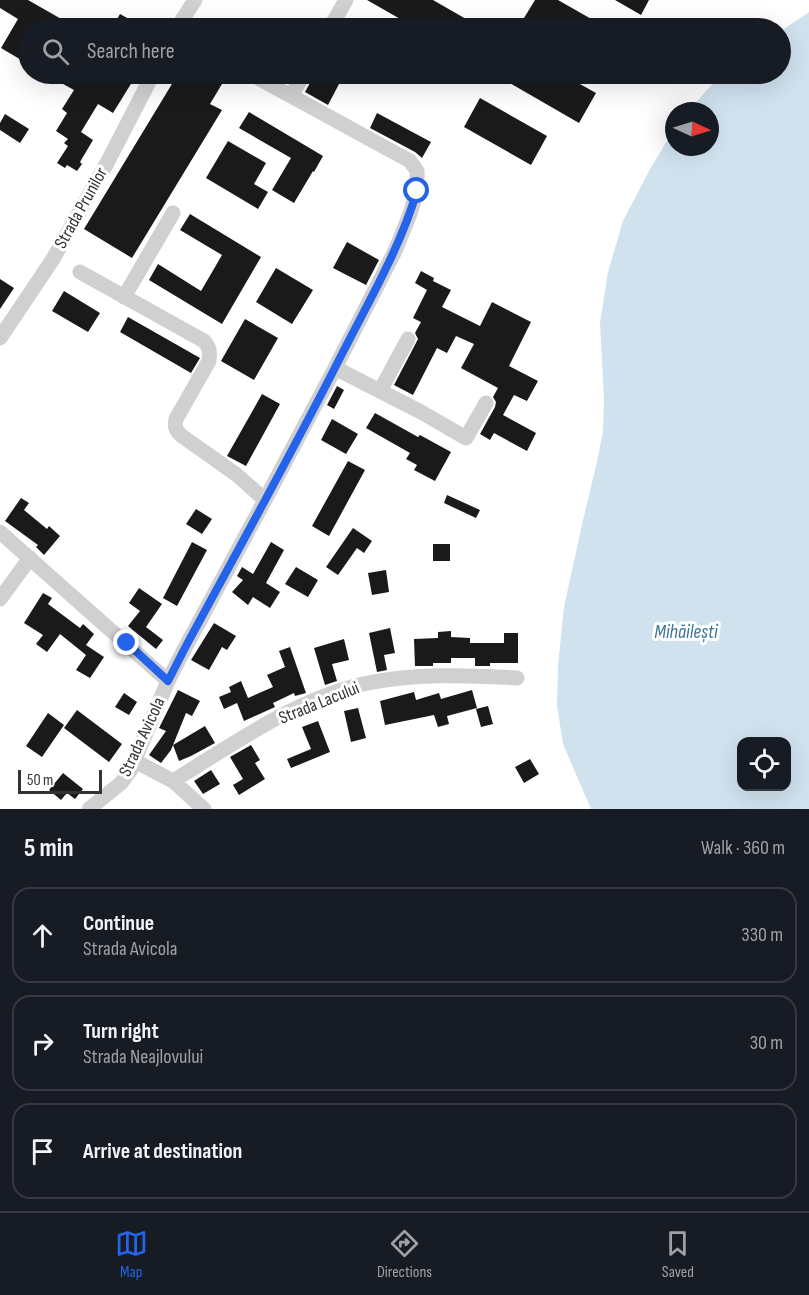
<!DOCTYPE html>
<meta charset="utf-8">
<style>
:root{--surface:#171b24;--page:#20242c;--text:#f1f3f6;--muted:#9ea1a6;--line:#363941;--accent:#2563eb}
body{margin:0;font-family:"Sofia Sans Condensed",sans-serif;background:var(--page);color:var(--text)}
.controls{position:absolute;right:18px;bottom:18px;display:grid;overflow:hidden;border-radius:12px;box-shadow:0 6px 24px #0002}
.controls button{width:54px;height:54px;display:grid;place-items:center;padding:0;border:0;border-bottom:2px solid var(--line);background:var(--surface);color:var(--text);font:30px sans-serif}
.compass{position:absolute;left:665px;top:102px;width:54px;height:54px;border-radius:50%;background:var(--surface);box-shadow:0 6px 24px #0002;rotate:94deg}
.scale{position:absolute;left:18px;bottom:15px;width:84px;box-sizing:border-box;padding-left:6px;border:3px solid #333;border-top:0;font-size:16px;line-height:21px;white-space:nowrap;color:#333;-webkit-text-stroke:4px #fff;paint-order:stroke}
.stop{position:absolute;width:18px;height:18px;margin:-14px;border:4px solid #2563eb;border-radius:50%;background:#fff}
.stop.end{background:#2563eb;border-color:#fff;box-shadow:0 2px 6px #0008}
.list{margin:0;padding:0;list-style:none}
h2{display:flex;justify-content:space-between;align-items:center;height:78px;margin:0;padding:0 24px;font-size:26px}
h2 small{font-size:20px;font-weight:400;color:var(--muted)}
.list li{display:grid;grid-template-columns:39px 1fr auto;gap:18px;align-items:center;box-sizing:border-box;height:96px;margin:0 12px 12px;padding:0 12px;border:2px solid var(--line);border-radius:18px}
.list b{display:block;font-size:22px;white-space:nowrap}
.list p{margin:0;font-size:20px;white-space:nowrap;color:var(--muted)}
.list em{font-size:20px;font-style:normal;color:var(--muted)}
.icon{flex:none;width:33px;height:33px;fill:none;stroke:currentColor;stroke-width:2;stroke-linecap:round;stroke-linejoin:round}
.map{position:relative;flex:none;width:809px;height:809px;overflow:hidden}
.search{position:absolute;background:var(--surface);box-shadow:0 6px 24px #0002;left:18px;right:18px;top:18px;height:66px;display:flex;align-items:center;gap:15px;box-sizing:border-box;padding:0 21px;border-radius:33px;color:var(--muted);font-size:22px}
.sheet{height:402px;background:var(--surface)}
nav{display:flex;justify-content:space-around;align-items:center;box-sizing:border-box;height:84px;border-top:2px solid var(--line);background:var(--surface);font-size:16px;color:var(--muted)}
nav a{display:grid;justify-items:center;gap:3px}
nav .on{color:var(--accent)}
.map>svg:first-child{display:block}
</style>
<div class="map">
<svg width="809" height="809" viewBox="0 0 809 809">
<rect width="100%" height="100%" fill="#fff"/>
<path fill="#cfe2ee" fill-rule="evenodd" d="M 809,12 L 809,809 L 591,809 L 563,744 L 557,705 L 558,666 L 564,607 L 583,520 L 597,462 L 603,432 L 604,400 L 600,323 L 608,272 L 623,221 L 649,171 L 674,129 L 674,147 L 710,147 L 710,111 L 688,111 L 717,79 L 724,74 L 780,74 L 781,31 ZM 742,742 L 786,742 L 786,786 L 742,786 Z"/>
<path fill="#1a1a1a" d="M 0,0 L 28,0 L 77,28 L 28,28 L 28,64 L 1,48 L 18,19 L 0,8 Z
M 367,0 L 433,0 L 466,19 L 460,28 L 416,28 Z
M 535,0 L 558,0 L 607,28 L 543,28 L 524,18 Z
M 615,0 L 649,0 L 641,15 Z
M 120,14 L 145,28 L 112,28 Z
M 45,74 L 137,74 L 113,113 L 98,104 L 81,132 L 93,140 L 80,162 L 82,164 L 77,171 L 67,165 L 65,168 L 57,163 L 68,146 L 64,143 L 68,139 L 56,131 L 67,113 L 62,109 L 74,90 Z
M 178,74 L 228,74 L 210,104 L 222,110 L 132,258 L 84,229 Z
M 315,74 L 320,74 L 339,84 L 328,105 L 305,92 Z
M 494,74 L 562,74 L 596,93 L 579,123 Z
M 480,98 L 547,136 L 531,165 L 464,127 Z
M 249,112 L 323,156 L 314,172 L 313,171 L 294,203 L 272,190 L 291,158 L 239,128 Z
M 377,113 L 431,142 L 422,158 L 415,152 L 370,128 Z
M 5,114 L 29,129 L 20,143 L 0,130 L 0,123 Z
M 228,141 L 266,163 L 254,184 L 268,192 L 258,209 L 206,178 Z
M 190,214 L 261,257 L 222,324 L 149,280 L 158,264 L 201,291 L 222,255 L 180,230 Z
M 347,242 L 379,260 L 366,285 L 333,268 Z
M 276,268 L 313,290 L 292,324 L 256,302 Z
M 421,271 L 434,278 L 433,281 L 451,290 L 442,307 L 480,326 L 492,302 L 531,322 L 509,366 L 538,381 L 527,401 L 514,395 L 503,415 L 536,433 L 527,451 L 494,433 L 490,440 L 480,434 L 495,407 L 496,402 L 493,397 L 498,388 L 461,368 L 474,344 L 456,336 L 447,353 L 437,348 L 413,395 L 394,385 L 418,339 L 415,333 L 421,322 L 413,318 L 427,290 L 415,283 Z
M 0,279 L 14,288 L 0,309 Z
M 64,291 L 100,313 L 88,332 L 52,311 Z
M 128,317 L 200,358 L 191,373 L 120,332 Z
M 245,319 L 278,338 L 254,380 L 221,361 Z
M 337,386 L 344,390 L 334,409 L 327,405 Z
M 262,394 L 280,404 L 246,466 L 227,456 Z
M 375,413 L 418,437 L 420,435 L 451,452 L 435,481 L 414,470 L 417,465 L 406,459 L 410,453 L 366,428 Z
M 332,419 L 358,434 L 346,454 L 321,440 Z
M 348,461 L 365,470 L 329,536 L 312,526 Z
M 447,495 L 480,510 L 476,518 L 444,503 Z
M 21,498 L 29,503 L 24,510 L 47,529 L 49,526 L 60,536 L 44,555 L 36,547 L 38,545 L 5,521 Z
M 196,509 L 212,519 L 202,534 L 186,524 Z
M 353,528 L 372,541 L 364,553 L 357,548 L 338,575 L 326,567 Z
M 192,542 L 207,550 L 177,606 L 163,598 Z
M 271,542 L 284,550 L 266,583 L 280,592 L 270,608 L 253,597 L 248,605 L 232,592 L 243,580 L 237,576 L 242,567 L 253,574 Z
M 433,544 L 450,544 L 450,561 L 433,561 Z
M 296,567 L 318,580 L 308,597 L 285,584 Z
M 386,570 L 389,592 L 372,595 L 368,573 Z
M 139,588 L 162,604 L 146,627 L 163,640 L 156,649 L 128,626 L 140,611 L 129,603 Z
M 43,593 L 52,598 L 48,604 L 80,628 L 83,624 L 94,634 L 86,645 L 104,657 L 90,678 L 76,670 L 86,655 L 60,634 L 47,652 L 36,644 L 43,635 L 24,623 Z
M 214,623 L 236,636 L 227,650 L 222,647 L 209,670 L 191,660 Z
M 390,628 L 395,653 L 384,655 L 387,670 L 377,672 L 369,633 Z
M 451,631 L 451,637 L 470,638 L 470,643 L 504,643 L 504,633 L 518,633 L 518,663 L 490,663 L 490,666 L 475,666 L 475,658 L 451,658 L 451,663 L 433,663 L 433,666 L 415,666 L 414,639 L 438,638 L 438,632 Z
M 344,639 L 349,660 L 332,664 L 337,681 L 325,685 L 314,648 Z
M 290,647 L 306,693 L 295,696 L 294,693 L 273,703 L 275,707 L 244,721 L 237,703 L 224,709 L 219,697 L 231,692 L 229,687 L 241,681 L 248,698 L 273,687 L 267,675 L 285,667 L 279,651 Z
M 178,690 L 200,701 L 192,716 L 186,713 L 171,750 L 161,763 L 149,755 L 166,731 L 159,728 Z
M 472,690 L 477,708 L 447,716 L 449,724 L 438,727 L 434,715 L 385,725 L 380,701 L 414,692 L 416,700 L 439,693 L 441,699 Z
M 124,693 L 137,702 L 129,715 L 115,707 Z
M 488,706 L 493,724 L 481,727 L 476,709 Z
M 358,708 L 366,738 L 351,742 L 344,711 Z
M 77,710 L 122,744 L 109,762 L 64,728 Z
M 48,713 L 64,725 L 42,757 L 26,746 Z
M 318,721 L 330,752 L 291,768 L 287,759 L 311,749 L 302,727 Z
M 205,726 L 215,743 L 191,756 L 179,761 L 173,745 Z
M 251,745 L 260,760 L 255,763 L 265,779 L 239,795 L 233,785 L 243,779 L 230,757 Z
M 530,759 L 539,774 L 524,783 L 515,767 Z
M 211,770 L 220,784 L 203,794 L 194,781 Z
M 63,773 L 83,789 L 75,799 L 67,793 L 61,800 L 49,790 Z"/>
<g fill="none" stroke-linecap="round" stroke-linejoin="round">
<path stroke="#d0d0d0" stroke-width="15" d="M 177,28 L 195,0
M 330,28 L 346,0
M 291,96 L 304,74
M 80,272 L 204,341 C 210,348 210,352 209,361 L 176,419 C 174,427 176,431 182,436 L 237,475 L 265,500
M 124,297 L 173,213
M 0,338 L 53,259 L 107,163 L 153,74
M 335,368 L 421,412 L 466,438 L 486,403
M 380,391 L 408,339
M 0,532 L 168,681
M 0,599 L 30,558
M 135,761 L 173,781 L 204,809
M 173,781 C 232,745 294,700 363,684 C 413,673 467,675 517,678
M 89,809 L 121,783 L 130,771 L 168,681 L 186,646 L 265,500 L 335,368 L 395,251 L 410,214 L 417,191 L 417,171 L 410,161 L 251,74"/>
</g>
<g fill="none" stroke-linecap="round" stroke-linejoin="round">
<path stroke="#2563eb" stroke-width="8" d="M 127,643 L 168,681 L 186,646 C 239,548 293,451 343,352 C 370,299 400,248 417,191"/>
</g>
<g text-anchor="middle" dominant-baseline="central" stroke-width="6" stroke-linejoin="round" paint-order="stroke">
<g font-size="18" fill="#333" stroke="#fff">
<text transform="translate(81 208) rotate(-61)">Strada Prunilor</text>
<text transform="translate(319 703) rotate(-22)">Strada Lacului</text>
<text transform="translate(142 737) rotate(-65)">Strada Avicola</text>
</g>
<g font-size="20" font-style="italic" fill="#3f7597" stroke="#fff">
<text x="686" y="632">Mihăilești</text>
</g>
</g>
</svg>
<div class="controls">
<button><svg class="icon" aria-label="locate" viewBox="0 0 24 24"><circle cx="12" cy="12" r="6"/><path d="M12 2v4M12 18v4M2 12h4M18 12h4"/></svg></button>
</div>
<svg class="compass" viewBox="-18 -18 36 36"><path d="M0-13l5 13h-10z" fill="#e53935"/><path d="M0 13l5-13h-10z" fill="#9ea1a6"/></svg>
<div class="scale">50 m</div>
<div class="stop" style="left:417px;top:191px"></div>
<div class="stop end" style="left:127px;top:643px"></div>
<div class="search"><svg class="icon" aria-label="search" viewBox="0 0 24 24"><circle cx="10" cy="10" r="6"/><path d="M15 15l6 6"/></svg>Search here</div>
</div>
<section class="sheet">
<h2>5 min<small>Walk · 360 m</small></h2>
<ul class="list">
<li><svg class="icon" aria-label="ahead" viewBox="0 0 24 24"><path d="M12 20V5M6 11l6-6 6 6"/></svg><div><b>Continue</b><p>Strada Avicola</p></div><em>330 m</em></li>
<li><svg class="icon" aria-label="right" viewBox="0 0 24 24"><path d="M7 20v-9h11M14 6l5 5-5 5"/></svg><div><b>Turn right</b><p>Strada Neajlovului</p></div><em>30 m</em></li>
<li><svg class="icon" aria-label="arrive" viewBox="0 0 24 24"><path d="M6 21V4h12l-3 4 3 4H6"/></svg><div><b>Arrive at destination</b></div></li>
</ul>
</section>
<nav>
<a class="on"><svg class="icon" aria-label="map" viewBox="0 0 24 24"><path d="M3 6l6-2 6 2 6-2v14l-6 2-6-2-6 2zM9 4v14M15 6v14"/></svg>Map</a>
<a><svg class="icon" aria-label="directions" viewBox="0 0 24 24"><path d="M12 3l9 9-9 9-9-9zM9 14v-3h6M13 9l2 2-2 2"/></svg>Directions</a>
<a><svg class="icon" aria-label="saved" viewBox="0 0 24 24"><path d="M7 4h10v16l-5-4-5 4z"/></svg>Saved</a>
</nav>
